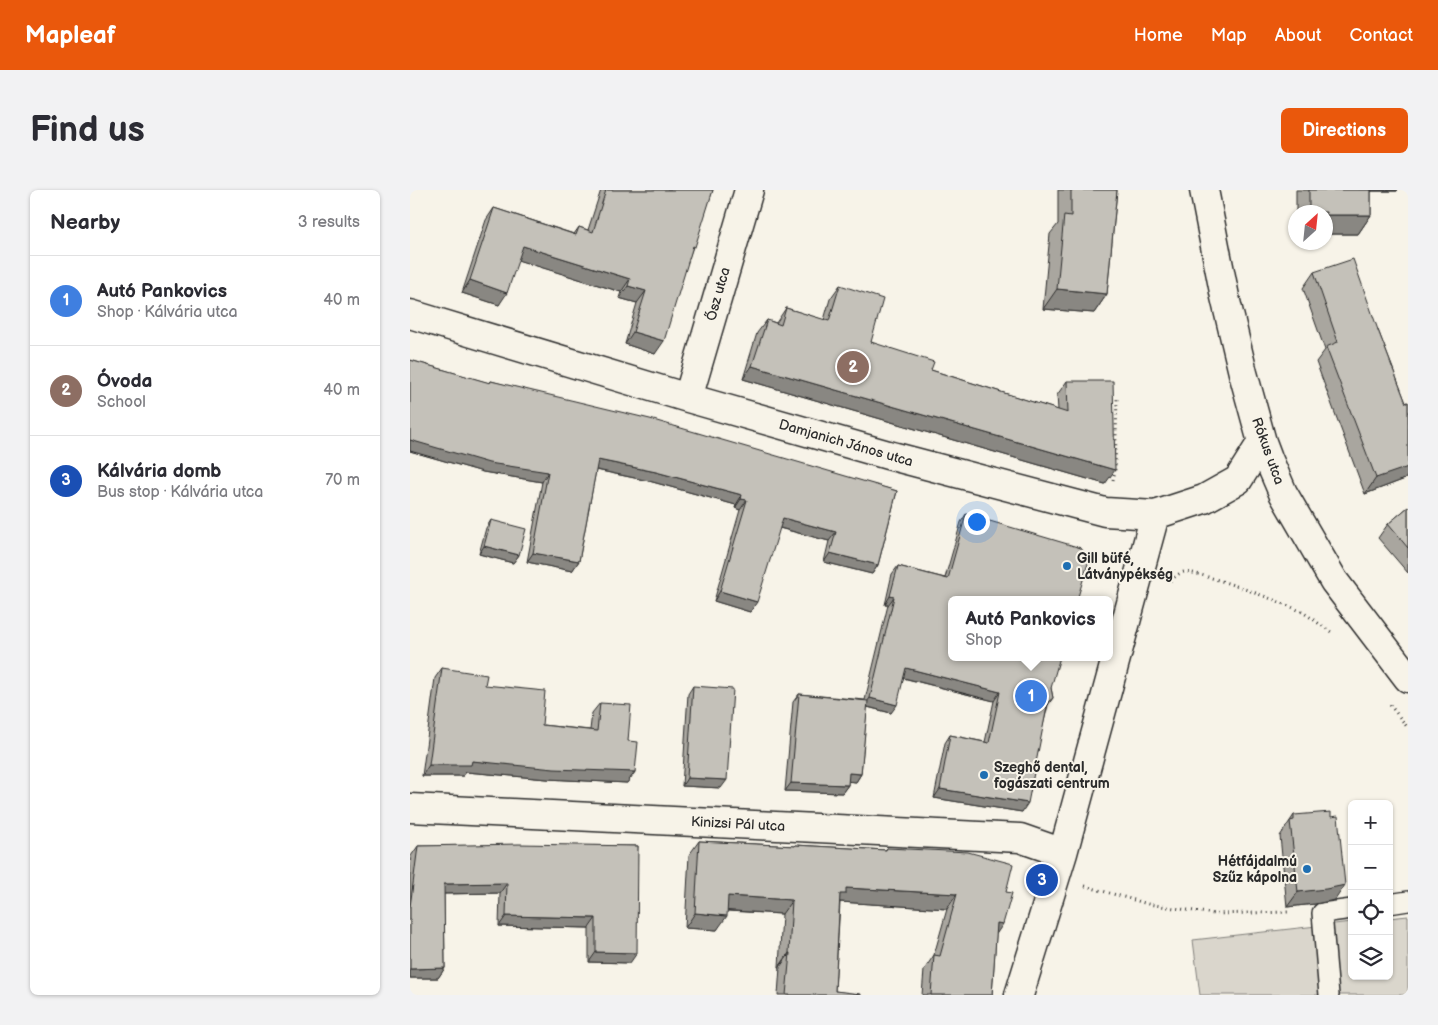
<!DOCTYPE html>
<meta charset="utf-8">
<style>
:root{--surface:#fff;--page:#f2f2f3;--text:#2b2b33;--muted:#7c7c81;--line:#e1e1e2;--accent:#ea580c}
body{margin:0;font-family:"Balsamiq Sans",sans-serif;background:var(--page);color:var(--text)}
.controls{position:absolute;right:15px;bottom:15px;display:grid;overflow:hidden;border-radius:8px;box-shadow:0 1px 4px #0004}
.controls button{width:45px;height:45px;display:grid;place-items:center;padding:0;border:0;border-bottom:1px solid var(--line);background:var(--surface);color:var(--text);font:25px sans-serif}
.compass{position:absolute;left:878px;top:15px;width:45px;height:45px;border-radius:50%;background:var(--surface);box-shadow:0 1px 4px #0004;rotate:27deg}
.you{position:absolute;left:566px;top:331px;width:18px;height:18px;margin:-12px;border:4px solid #fff;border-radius:50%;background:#1a73e8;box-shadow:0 0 0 8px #1a73e833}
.badge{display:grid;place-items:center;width:32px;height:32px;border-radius:50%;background:var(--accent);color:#fff;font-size:16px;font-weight:700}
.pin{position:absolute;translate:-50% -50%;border:2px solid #fff;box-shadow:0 1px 5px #0006}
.popup{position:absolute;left:538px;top:406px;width:165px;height:65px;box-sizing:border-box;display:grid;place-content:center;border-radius:8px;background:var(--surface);filter:drop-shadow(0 1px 4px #0005);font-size:16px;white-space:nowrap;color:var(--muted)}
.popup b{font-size:19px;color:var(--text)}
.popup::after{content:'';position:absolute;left:50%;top:100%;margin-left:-10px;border:10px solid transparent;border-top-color:var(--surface)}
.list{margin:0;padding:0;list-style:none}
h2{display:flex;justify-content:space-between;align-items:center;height:65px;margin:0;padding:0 20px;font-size:21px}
h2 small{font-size:16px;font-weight:400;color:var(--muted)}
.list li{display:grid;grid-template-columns:32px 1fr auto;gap:15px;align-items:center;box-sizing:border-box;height:90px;padding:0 20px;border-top:1px solid var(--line)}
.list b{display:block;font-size:19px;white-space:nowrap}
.list p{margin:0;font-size:16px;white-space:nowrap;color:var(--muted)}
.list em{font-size:16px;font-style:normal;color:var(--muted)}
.icon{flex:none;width:28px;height:28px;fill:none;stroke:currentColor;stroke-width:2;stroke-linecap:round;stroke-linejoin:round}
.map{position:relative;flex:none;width:998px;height:805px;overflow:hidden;border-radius:8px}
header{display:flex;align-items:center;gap:30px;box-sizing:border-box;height:70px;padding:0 25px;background:var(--accent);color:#fff}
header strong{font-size:24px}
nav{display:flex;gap:28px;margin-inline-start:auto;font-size:18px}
.intro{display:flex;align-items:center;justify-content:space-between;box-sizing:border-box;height:120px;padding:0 30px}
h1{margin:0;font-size:35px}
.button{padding:12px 22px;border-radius:8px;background:var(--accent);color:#fff;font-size:18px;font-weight:700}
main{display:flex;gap:30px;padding:0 30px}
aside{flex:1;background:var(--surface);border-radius:8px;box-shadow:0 1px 4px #0004}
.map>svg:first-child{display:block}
</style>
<header>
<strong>Mapleaf</strong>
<nav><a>Home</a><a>Map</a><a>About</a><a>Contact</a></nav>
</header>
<div class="intro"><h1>Find us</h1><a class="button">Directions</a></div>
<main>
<aside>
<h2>Nearby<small>3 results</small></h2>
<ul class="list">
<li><span class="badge" style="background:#3f7fe0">1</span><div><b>Autó Pankovics</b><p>Shop · Kálvária utca</p></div><em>40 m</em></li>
<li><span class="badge" style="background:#8d6e63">2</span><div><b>Óvoda</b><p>School</p></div><em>40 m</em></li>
<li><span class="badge" style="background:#1a4fb4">3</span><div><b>Kálvária domb</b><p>Bus stop · Kálvária utca</p></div><em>70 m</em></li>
</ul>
</aside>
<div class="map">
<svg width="998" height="805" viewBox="0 0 998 805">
<rect width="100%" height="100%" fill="#f7f3e8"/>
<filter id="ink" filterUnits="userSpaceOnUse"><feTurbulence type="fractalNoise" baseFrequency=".02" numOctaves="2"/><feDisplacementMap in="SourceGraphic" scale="10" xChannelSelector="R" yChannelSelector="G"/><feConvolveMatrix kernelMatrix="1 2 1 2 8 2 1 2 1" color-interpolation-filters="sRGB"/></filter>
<g filter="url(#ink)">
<path fill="#dad6cc" stroke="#82807c" d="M 998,726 L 998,805 L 790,805 L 783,750 L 942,732 L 942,786 L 979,786 L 979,728 Z"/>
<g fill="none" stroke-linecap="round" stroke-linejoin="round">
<g stroke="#2b2b2b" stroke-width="22">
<path id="service" d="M 979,714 L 998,711
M 919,805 L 912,723 L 942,719"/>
</g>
<g stroke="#2b2b2b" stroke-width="31">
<path id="minor" d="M 794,0 L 815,107 L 833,183 L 852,252 L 858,268 L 873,303 L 924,391 L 998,488
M 0,124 L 278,208 L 478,265 L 695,322 L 745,325 L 794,309 L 828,290 L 852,252
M 278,208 L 339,0
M 0,618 L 610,648 L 653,663
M 609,805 L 653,663 L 745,325"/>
</g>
<path stroke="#2b2b2b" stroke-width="3" stroke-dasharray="1 4" stroke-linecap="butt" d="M 703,290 L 705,281 L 707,208
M 761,391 C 764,387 769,383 774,382 C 790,381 875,413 892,422 C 902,428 912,436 921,442
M 980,515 L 998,538
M 675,696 L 738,714 L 804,724 L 878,722"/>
<use href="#service" stroke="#f7f3e8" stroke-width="19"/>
<use href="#minor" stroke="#f7f3e8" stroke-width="28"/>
</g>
<path fill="#a9a69f" stroke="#2b2b2b" d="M 191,0 L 303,0 L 245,164 L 215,154 L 227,113 L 209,108 L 211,102 L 108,70 L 89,115 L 52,103 L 76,30 L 84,18 L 164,44 L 169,37 L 178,40 Z
M 648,0 L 707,0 L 697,104 L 684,123 L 633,119 L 640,44 L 648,34 Z
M 886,0 L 988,0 L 987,1 L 961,1 L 961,25 L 948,44 L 916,44 L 916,22 L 886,22 Z
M 904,82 L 968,140 L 996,213 L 998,212 L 998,285 L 995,289 L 955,304 L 906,172 L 915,160 L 893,98 Z
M 430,95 L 461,152 L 521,180 L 648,220 L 647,205 L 657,191 L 695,294 L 333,189 L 347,143 L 357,130 L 366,133 L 376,118 L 414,130 L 420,109 Z
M 0,170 L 79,193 L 81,191 L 487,301 L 468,375 L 462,384 L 414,372 L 419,351 L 369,338 L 340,422 L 304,411 L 330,320 L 325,318 L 326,315 L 239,291 L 186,280 L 169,371 L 162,381 L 117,372 L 132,292 L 73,282 L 0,261 Z
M 998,317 L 998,383 L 968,348 L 978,334 Z
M 556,324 L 641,498 L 643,508 L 638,515 L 612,622 L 524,608 L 535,553 L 540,545 L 575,552 L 584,511 L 493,488 L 481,523 L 457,517 L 451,584 L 446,592 L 438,591 L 438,595 L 432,603 L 375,601 L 383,512 L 389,504 L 455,510 L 478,415 L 475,415 L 482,384 L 488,376 L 535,388 L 551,332 Z
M 81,330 L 109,365 L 103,373 L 69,364 L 76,338 Z
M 32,478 L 75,495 L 132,535 L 180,540 L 182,523 L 190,513 L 218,551 L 225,582 L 217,593 L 137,589 L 56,582 L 53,586 L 12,586 L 25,488 Z
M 283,496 L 311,598 L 272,596 L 278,504 Z
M 884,625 L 925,710 L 905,714 L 877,717 L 870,646 Z
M 289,651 L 384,656 L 385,655 L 475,660 L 477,658 L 596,702 L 586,745 L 582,805 L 512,805 L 514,780 L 524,765 L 537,719 L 430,712 L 425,801 L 451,805 L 368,805 L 370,777 L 369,777 L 372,724 L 317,721 L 307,740 L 275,738 L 279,665 Z
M 8,656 L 228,656 L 220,773 L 179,772 L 179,738 L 89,736 L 90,703 L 34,704 L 35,778 L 28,788 L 0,788 L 0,675 L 1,666 Z"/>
<path fill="#898782" stroke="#2b2b2b" d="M 949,0 L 988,0 L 987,1 L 948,1 Z
M 916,25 L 961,25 L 948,44 L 916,44 Z
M 113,56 L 220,89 L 211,102 L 104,69 Z
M 60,90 L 97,103 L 89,115 L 52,103 Z
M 218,96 L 236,101 L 227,113 L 209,108 Z
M 647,99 L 697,104 L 684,123 L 633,119 Z
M 223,142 L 254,151 L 245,164 L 215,154 Z
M 342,176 L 705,280 L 695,294 L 333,189 Z
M 0,250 L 138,282 L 132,292 L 73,282 L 0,261 Z
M 188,270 L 246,282 L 332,305 L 326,315 L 239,291 L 182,279 Z
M 998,271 L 998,285 L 995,289 L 955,304 L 966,288 Z
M 331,309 L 337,310 L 330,320 L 325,318 Z
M 373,328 L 426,342 L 419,351 L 366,337 Z
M 74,356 L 109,365 L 103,373 L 69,364 Z
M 123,363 L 169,371 L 162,381 L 117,372 Z
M 420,363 L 468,375 L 462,384 L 414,372 Z
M 310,401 L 347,412 L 340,422 L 304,411 Z
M 480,406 L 484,407 L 478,415 L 475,415 Z
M 496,478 L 590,502 L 584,511 L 490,487 Z
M 460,508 L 487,515 L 481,523 L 454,516 Z
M 62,571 L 225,582 L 217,593 L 137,589 L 56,582 L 53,586 L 12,586 L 19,575 Z
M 439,583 L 451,584 L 446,592 L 433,591 Z
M 277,588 L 317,590 L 311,598 L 272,596 Z
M 381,593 L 438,595 L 432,603 L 375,601 Z
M 530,599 L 618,613 L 612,622 L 524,608 Z
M 97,693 L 90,703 L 27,704 L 34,694 Z
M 935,695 L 925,710 L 905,714 L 877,717 L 888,702 Z
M 436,698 L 547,704 L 537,719 L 430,712 L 426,718 L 430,704 Z
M 318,706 L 382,710 L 372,724 L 308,720 Z
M 285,723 L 317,726 L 307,740 L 275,738 Z
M 96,726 L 186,728 L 179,738 L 89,736 Z
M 587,733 L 593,734 L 583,749 Z
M 186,762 L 227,763 L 220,773 L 179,772 Z
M 379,763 L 380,763 L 370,777 L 369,777 Z
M 35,778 L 28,788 L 0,788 L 0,779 Z"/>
<path fill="#c4c1b9" stroke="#2b2b2b" d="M 196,0 L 303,0 L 285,57 L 283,56 L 254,151 L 223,142 L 236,101 L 218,96 L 220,89 L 113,56 L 97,103 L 60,90 L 84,18 L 166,45 L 169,37 L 183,42 Z
M 661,0 L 707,0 L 697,104 L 647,99 L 654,25 L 661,26 Z
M 899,0 L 961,0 L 961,25 L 916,25 L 916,22 L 899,22 Z
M 943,69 L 968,140 L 996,213 L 998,212 L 998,277 L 966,288 L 916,157 L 928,152 L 904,82 Z
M 430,95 L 473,109 L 461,152 L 524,172 L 521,180 L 658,223 L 657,191 L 703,191 L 705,280 L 342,176 L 357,130 L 371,135 L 376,118 L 419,131 Z
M 0,170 L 80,193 L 81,191 L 240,229 L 487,301 L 468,375 L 420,363 L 426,342 L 373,328 L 347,412 L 310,401 L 337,310 L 331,309 L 332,305 L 246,282 L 188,270 L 169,371 L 123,363 L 138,282 L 79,273 L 0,250 Z
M 998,317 L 998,358 L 978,334 Z
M 556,324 L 671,358 L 679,370 L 667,410 L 542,410 L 542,467 L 650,467 L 641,498 L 643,508 L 638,512 L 618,613 L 530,599 L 540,545 L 579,553 L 590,502 L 496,478 L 487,515 L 460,508 L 484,407 L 480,406 L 488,376 L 538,389 Z
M 81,330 L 116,339 L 109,365 L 74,356 Z
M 32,478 L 77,485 L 75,495 L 135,501 L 132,535 L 187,541 L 190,513 L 221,515 L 218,551 L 228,552 L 225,582 L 144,579 L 62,571 L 61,575 L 19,575 Z
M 283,496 L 323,499 L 317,590 L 277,588 Z
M 389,504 L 458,511 L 451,584 L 439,583 L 438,595 L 381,593 Z
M 921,622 L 921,627 L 928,626 L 935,695 L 916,699 L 888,702 L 880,631 L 884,630 L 884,625 Z
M 289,651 L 385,656 L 385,655 L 476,660 L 477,658 L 558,662 L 603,674 L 596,702 L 602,703 L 593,734 L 587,733 L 582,805 L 521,805 L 524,765 L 530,766 L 547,704 L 436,698 L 436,704 L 430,704 L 425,801 L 451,804 L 451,805 L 376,805 L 380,763 L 379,763 L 382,710 L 318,706 L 317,726 L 285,723 Z
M 109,654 L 228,656 L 227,763 L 186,762 L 186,728 L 96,726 L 97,693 L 34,694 L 35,778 L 0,779 L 0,717 L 8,656 Z"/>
</g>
<g fill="#1f6fb2" stroke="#f7f3e8" stroke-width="2">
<circle cx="657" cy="376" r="5"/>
<circle cx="574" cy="585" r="5"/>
<circle cx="897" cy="679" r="5"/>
</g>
<g text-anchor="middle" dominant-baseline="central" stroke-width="4" stroke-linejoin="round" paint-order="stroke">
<g font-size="14" fill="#2b2b2b" stroke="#f7f3e8">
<text transform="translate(308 104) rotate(-74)">Ősz utca</text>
<text transform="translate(436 253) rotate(16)">Damjanich János utca</text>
<text transform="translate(858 261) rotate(70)">Rókus utca</text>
<text transform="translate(328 634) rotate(3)">Kinizsi Pál utca</text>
</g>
<g font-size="14" font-weight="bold" fill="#2b2b2b" stroke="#f7f3e8" text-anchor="start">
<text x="667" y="368">Gill büfé,<tspan x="667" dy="16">Látványpékség</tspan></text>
<text x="584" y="577">Szeghő dental,<tspan x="584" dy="16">fogászati centrum</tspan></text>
<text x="887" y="671" text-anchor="end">Hétfájdalmú<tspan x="887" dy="16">Szűz kápolna</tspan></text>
</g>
</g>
</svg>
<div class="controls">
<button>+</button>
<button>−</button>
<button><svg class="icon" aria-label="locate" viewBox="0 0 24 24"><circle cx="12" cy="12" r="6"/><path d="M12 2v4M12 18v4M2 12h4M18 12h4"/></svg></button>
<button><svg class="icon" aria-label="layers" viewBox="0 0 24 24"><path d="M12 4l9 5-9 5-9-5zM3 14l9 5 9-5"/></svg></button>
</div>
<svg class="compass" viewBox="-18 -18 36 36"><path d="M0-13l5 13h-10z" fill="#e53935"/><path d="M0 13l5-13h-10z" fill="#7c7c81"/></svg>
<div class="you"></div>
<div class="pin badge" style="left:621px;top:506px;background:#3f7fe0">1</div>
<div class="popup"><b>Autó Pankovics</b>Shop</div>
<div class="pin badge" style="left:443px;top:177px;background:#8d6e63">2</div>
<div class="pin badge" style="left:632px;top:690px;background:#1a4fb4">3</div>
</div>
</main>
